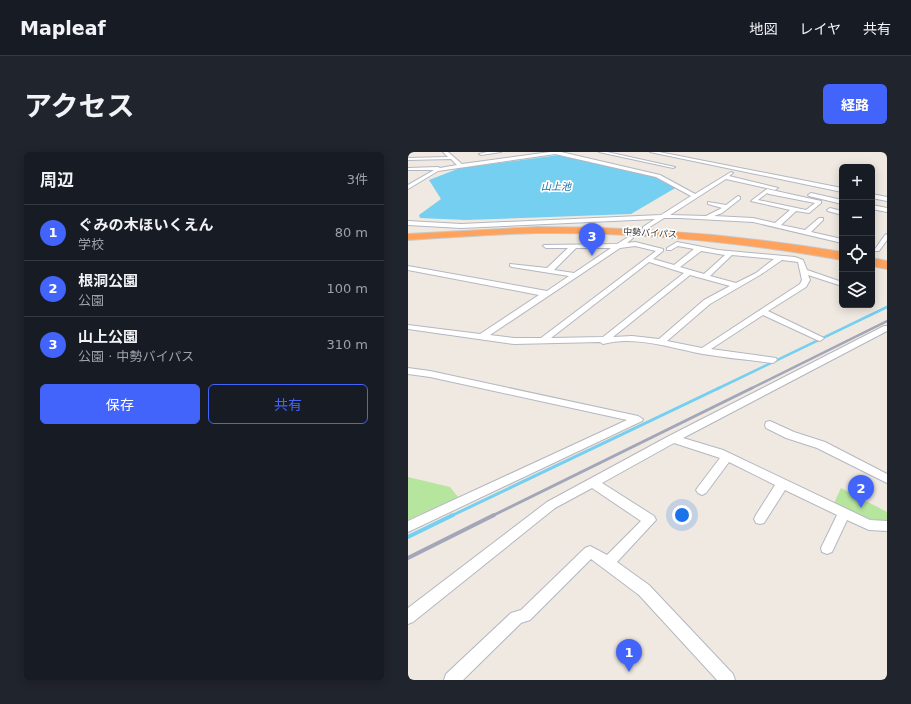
<!DOCTYPE html>
<html lang="ja">
<meta charset="utf-8">
<style>
:root{--surface:#171b24;--page:#20242c;--text:#f1f3f6;--muted:#9ea1a6;--line:#363941;--accent:#4264fb}
body{margin:0;font-family:"DejaVu Sans","Noto Sans JP",sans-serif;background:var(--page);color:var(--text)}
.controls{position:absolute;right:12px;top:12px;display:grid;overflow:hidden;border-radius:6px;box-shadow:0 2px 10px #0003}
.controls button{width:36px;height:36px;display:grid;place-items:center;padding:0;border:0;border-bottom:1px solid var(--line);background:var(--surface);color:var(--text);font:20px sans-serif}
.you{position:absolute;left:274px;top:363px;width:14px;height:14px;margin:-10px;border:3px solid #fff;border-radius:50%;background:#1a73e8;box-shadow:0 0 0 6px #1a73e833}
.badge{display:grid;place-items:center;width:26px;height:26px;border-radius:50%;background:var(--accent);color:#fff;font-size:13px;font-weight:700}
.pin{position:absolute;translate:-50% -33px;filter:drop-shadow(0 1px 2px #0008)}
.pin::after{content:'';position:absolute;top:21px;width:14px;height:12px;background:inherit;clip-path:polygon(0 0,100% 0,50% 100%)}
.list{margin:0;padding:0;list-style:none}
h2{display:flex;justify-content:space-between;align-items:center;height:52px;margin:0;padding:0 16px;font-size:17px}
h2 small{font-size:13px;font-weight:400;color:var(--muted)}
.list li{display:grid;grid-template-columns:26px 1fr auto;gap:12px;align-items:center;box-sizing:border-box;height:56px;padding:0 16px;border-top:1px solid var(--line)}
.list b{display:block;font-size:15px;white-space:nowrap}
.list p{margin:0;font-size:13px;white-space:nowrap;color:var(--muted)}
.list em{font-size:13px;font-style:normal;color:var(--muted)}
.actions{display:flex;gap:8px;padding:12px 16px}
.actions a{flex:1;padding:9px 0;border:1px solid var(--accent);border-radius:6px;text-align:center;font-size:14px;color:var(--accent)}
.actions .main{background:var(--accent);color:#fff}
.icon{flex:none;width:22px;height:22px;fill:none;stroke:currentColor;stroke-width:2;stroke-linecap:round;stroke-linejoin:round}
.map{position:relative;flex:none;width:479px;height:528px;overflow:hidden;border-radius:6px}
header{display:flex;align-items:center;gap:24px;box-sizing:border-box;height:56px;padding:0 20px;background:var(--surface);border-bottom:1px solid var(--line)}
header strong{font-size:19px}
nav{display:flex;gap:22px;margin-inline-start:auto;font-size:14px}
.intro{display:flex;align-items:center;justify-content:space-between;box-sizing:border-box;height:96px;padding:0 24px}
h1{margin:0;font-size:28px}
.button{padding:10px 18px;border-radius:6px;background:var(--accent);color:#fff;font-size:14px;font-weight:700}
main{display:flex;gap:24px;padding:0 24px}
aside{flex:1;background:var(--surface);border-radius:6px;box-shadow:0 2px 10px #0003}
.map>svg:first-child{display:block}
</style>
<header>
<strong>Mapleaf</strong>
<nav><a>地図</a><a>レイヤ</a><a>共有</a></nav>
</header>
<div class="intro"><h1>アクセス</h1><a class="button">経路</a></div>
<main>
<aside>
<h2>周辺<small>3件</small></h2>
<ul class="list">
<li><span class="badge">1</span><div><b>ぐみの木ほいくえん</b><p>学校</p></div><em>80 m</em></li>
<li><span class="badge">2</span><div><b>根洞公園</b><p>公園</p></div><em>100 m</em></li>
<li><span class="badge">3</span><div><b>山上公園</b><p>公園 · 中勢バイパス</p></div><em>310 m</em></li>
</ul>
<div class="actions"><a class="main">保存</a><a>共有</a></div>
</aside>
<div class="map">
<svg width="479" height="528" viewBox="0 0 479 528">
<rect width="100%" height="100%" fill="#efe9e1"/>
<path fill="#b6e59e" d="M 0,325 L 42,335 L 50,345 L 0,368 Z
M 433,336 L 479,360 L 479,369 L 461,367 L 426,351 Z"/>
<path fill="#75cff0" d="M 151,3 L 249,25 L 269,35 L 223,62 L 58,68 L 12,66 L 11,63 L 33,47 L 21,28 L 52,16 Z"/>
<g fill="none" stroke-linecap="round" stroke-linejoin="round">
<path stroke="#75cff0" stroke-width="2.5" d="M 309,237 L 479,155"/>
<path stroke="#75cff0" stroke-width="3" d="M 43,364 L 311,236"/>
<path stroke="#75cff0" stroke-width="4" d="M 0,385 L 45,363"/>
<g stroke="#b4b7c1" stroke-width="2">
<path id="street" d="M 35,0 L 40,0 L 54,12 L 142,0 L 153,0 L 252,23 L 287,42 L 323,20 L 325,21 L 321,24 L 370,36 L 367,38 L 318,27 L 262,63 L 298,64 L 314,56 L 300,52 L 300,50 L 318,53 L 330,44 L 332,45 L 332,47 L 314,61 L 306,64 L 345,66 L 367,71 L 382,58 L 343,49 L 359,37 L 413,49 L 413,51 L 401,61 L 388,59 L 373,73 L 397,78 L 411,66 L 415,66 L 415,68 L 403,80 L 434,87 L 434,91 L 345,70 L 272,66 L 256,66 L 237,78 L 235,77 L 235,75 L 247,67 L 53,76 L 0,73 L 0,69 L 53,72 L 253,63 L 283,44 L 248,25 L 147,2 L 30,19 L 0,37 L 0,33 L 26,18 L 0,18 L 0,16 L 30,15 L 32,16 L 49,13 L 43,7 L 0,8 L 0,6 L 40,5 ZM 359,41 L 361,42 L 407,51 L 398,58 L 350,48 Z
M 79,0 L 93,0 L 73,3 L 71,2 Z
M 191,0 L 199,0 L 267,15 L 265,16 Z
M 242,0 L 251,0 L 434,36 L 434,40 Z
M 403,41 L 434,48 L 434,52 L 401,44 L 400,43 Z
M 464,42 L 479,45 L 479,49 L 464,46 Z
M 464,53 L 479,56 L 479,60 L 464,57 Z
M 422,56 L 434,59 L 434,63 L 420,59 L 419,58 Z
M 479,82 L 479,88 L 471,99 L 467,99 L 467,97 L 477,83 Z
M 222,84 L 225,86 L 219,91 L 227,90 L 255,97 L 255,99 L 245,107 L 266,113 L 286,97 L 270,94 L 263,98 L 259,98 L 259,96 L 269,90 L 310,98 L 387,105 L 395,108 L 399,118 L 434,130 L 434,134 L 400,123 L 402,128 L 398,135 L 360,159 L 416,186 L 412,189 L 409,188 L 355,163 L 303,197 L 368,206 L 369,208 L 365,211 C 342,208 318,206 295,202 C 263,196 227,183 195,192 L 192,190 L 106,192 L 0,177 L 0,173 L 72,182 L 131,143 L 0,118 L 0,114 L 139,139 L 161,124 L 104,115 L 102,114 L 102,112 L 139,116 L 160,96 L 138,96 L 135,94 L 136,93 L 209,92 ZM 227,94 L 248,99 L 133,186 L 106,186 L 82,183 L 212,96 ZM 168,96 L 203,96 L 166,121 L 146,118 ZM 293,99 L 317,103 L 296,122 L 272,115 ZM 324,103 L 366,107 L 348,121 L 328,131 L 302,124 ZM 374,108 L 390,110 L 394,128 L 392,132 L 294,196 L 259,189 L 302,152 L 352,123 ZM 241,110 L 276,121 L 195,185 L 143,186 ZM 282,123 L 322,134 L 296,148 L 251,187 L 224,184 L 205,185 Z
M 476,174 L 479,174 L 479,179 L 275,286 L 315,298 L 462,368 L 479,369 L 479,379 L 461,378 L 439,368 L 424,400 L 419,402 L 414,400 L 413,396 L 429,363 L 377,338 L 356,371 L 352,372 L 348,371 L 346,367 L 348,363 L 367,333 L 321,310 L 298,341 L 294,343 L 290,341 L 288,338 L 290,335 L 312,306 L 266,291 L 194,331 L 246,364 L 248,368 L 209,410 L 241,433 L 325,522 L 327,528 L 309,528 L 231,443 L 183,407 L 122,468 L 113,471 L 55,528 L 36,528 L 38,522 L 103,461 L 113,458 L 177,396 L 182,394 L 199,403 L 233,369 L 184,336 L 147,356 L 5,470 L 0,472 L 0,456 L 139,350 L 261,284 Z
M 0,216 L 22,219 L 230,264 L 235,267 L 234,269 L 0,380 L 0,369 L 219,268 L 22,225 L 0,222 Z
M 362,269 L 386,280 L 417,290 L 479,322 L 479,331 L 409,296 L 378,286 L 358,276 L 357,273 L 358,270 Z"/>
</g>
<g stroke="#c9c9c9" stroke-width="2">
<path id="highway" d="M 130,75 C 232,75 333,83 434,100 L 434,108 C 334,90 232,80 130,81 C 87,82 43,85 0,88 L 0,82 Z
M 464,106 L 479,109 L 479,117 L 464,114 Z"/>
</g>
<use href="#street" fill="#fff" fill-rule="evenodd"/>
<use href="#highway" fill="#ffa35c" fill-rule="evenodd"/>
<path stroke="#a3a6b8" stroke-width="2.5" d="M 342,237 L 479,169"/>
<path stroke="#a3a6b8" stroke-width="3" d="M 84,364 L 344,236"/>
<path stroke="#a3a6b8" stroke-width="4" d="M 0,406 L 86,363"/>
</g>
<g text-anchor="middle" dominant-baseline="central" stroke-width="3.5" stroke-linejoin="round" paint-order="stroke">
<g font-size="9" fill="#2e2e2e" stroke="#fff">
<text transform="translate(242 81) rotate(3)">中勢バイパス</text>
</g>
<g font-size="10" font-style="italic" fill="#0d6fa3" stroke="#fff">
<text x="148" y="34">山上池</text>
</g>
</g>
</svg>
<div class="controls">
<button>+</button>
<button>−</button>
<button><svg class="icon" aria-label="locate" viewBox="0 0 24 24"><circle cx="12" cy="12" r="6"/><path d="M12 2v4M12 18v4M2 12h4M18 12h4"/></svg></button>
<button><svg class="icon" aria-label="layers" viewBox="0 0 24 24"><path d="M12 4l9 5-9 5-9-5zM3 14l9 5 9-5"/></svg></button>
</div>
<div class="you"></div>
<div class="pin badge" style="left:221px;top:520px">1</div>
<div class="pin badge" style="left:453px;top:356px">2</div>
<div class="pin badge" style="left:184px;top:104px">3</div>
</div>
</main>
